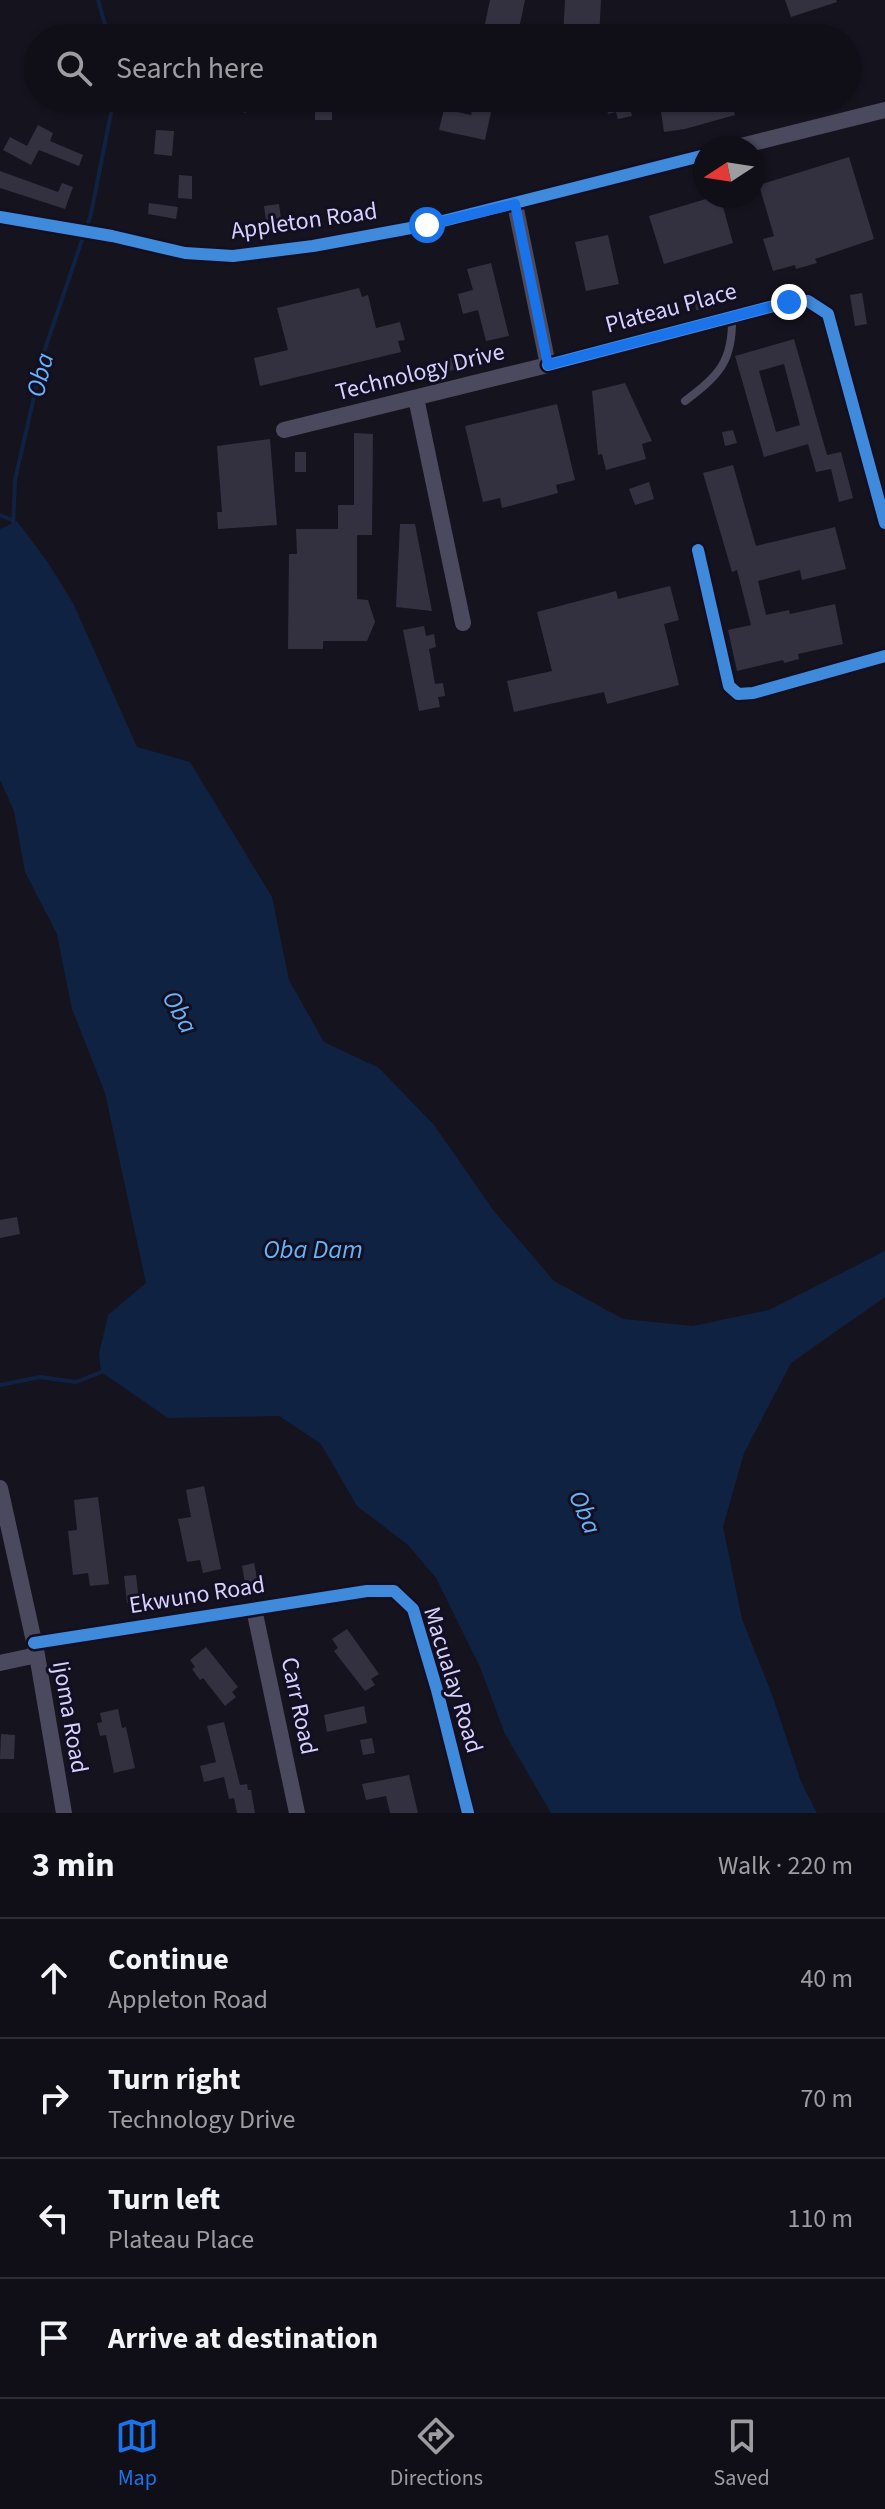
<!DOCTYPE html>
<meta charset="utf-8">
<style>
:root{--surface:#100e16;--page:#1e1c23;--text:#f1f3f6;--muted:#9c9ca1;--line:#302e35;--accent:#1a73e8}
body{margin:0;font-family:"Source Sans 3",sans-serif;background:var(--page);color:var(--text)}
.compass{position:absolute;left:693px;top:136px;width:72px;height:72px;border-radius:50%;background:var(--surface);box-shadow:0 2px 6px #0004;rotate:258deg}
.stop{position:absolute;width:24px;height:24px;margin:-18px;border:6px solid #1a73e8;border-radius:50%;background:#fff}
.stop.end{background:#1a73e8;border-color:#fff;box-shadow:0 2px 8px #0008}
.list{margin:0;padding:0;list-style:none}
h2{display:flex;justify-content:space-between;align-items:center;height:104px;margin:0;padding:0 32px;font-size:34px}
h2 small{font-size:26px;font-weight:400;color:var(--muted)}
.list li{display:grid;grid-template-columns:52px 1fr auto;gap:24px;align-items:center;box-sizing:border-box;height:120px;padding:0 32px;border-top:2px solid var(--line)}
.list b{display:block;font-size:30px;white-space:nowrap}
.list p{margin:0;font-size:26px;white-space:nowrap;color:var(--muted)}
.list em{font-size:26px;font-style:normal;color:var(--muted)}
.icon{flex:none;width:44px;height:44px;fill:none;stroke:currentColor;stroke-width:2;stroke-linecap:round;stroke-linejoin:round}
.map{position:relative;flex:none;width:885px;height:1813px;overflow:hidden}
.search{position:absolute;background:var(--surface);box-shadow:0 2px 6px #0004;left:24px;right:24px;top:24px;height:88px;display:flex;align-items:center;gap:20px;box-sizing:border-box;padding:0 28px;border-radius:44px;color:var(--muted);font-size:30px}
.sheet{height:584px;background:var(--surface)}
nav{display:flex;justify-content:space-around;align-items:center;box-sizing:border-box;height:112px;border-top:2px solid var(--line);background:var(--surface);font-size:22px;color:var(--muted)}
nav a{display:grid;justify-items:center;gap:4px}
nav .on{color:var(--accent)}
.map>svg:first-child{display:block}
</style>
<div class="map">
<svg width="885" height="1813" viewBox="0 0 885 1813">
<rect width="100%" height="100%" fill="#15131e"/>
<path fill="#102241" d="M 17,521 L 49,564 L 74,605 L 137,747 L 190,762 L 272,897 L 289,980 L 324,1042 L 379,1068 L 434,1125 L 494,1211 L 554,1281 L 623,1319 L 693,1326 L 769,1310 L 885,1251 L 885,1297 L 791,1363 L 744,1453 L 723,1527 L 742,1619 L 771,1692 L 801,1782 L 817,1813 L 551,1813 L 505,1734 L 480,1667 L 436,1578 L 408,1545 L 357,1506 L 321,1444 L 279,1416 L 168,1418 L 101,1372 L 99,1354 L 108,1315 L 146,1283 L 105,1093 L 72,1009 L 57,934 L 25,872 L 14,811 L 0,780 L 0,529 Z"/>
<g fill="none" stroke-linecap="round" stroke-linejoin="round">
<path stroke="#102241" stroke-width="4" d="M 98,0 L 109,38
M 86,229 L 91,214 L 114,98
M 0,515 L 12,520
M 13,526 L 15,480 L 45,349 L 83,237
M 0,1385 L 40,1377 L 76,1382 L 104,1371"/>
</g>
<path fill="#333140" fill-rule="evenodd" d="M 490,0 L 525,0 L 517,38 L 482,38 Z
M 565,0 L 601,0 L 599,38 L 563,37 Z
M 785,0 L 836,0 L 837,2 L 791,17 Z
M 238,98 L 280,98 L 280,99 L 244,113 Z
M 315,98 L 332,98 L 332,120 L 315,120 Z
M 474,98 L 494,98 L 485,140 L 439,130 L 444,109 L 471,115 Z
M 604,98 L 656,98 L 657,102 L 630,109 L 632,116 L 618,119 L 616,112 L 608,114 Z
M 659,98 L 709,98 L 710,102 L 731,98 L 735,115 L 685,129 L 664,132 Z
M 38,125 L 53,133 L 50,141 L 83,155 L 79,166 L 39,150 L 31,165 L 3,150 L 10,137 L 27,146 Z
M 156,130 L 174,131 L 172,156 L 154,154 Z
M 849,157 L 874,239 L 815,259 L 817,263 L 796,269 L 795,265 L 773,271 L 763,239 L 774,236 L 759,185 Z
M 0,171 L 58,192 L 62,183 L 73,187 L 65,209 L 0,188 Z
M 179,175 L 192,176 L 192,199 L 178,198 Z
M 716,196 L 720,196 L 733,243 L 664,264 L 649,216 Z
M 149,203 L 178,207 L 176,219 L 148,214 Z
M 279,204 L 281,218 L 266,220 L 264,206 Z
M 608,235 L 619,284 L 586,291 L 575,242 Z
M 491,263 L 509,336 L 486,341 L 478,310 L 463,314 L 458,294 L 473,290 L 467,269 Z
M 359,288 L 362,297 L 368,295 L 376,328 L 400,322 L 405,340 L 398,341 L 401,352 L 260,386 L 254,358 L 288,350 L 277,308 Z
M 712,292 L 713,308 L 696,310 L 694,294 Z
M 862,293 L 867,324 L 855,326 L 850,295 Z
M 794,339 L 827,455 L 841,452 L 853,498 L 839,502 L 831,469 L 816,472 L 808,444 L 764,457 L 735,356 ZM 784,364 L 800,425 L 776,432 L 759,371 Z
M 462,355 L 465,367 L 449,371 L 446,359 Z
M 625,383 L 652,441 L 642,444 L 646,459 L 606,470 L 602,454 L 598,455 L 592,391 Z
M 557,404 L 575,480 L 556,485 L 558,493 L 502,508 L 500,498 L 483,502 L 465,426 Z
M 733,430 L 737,443 L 725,446 L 722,432 Z
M 354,433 L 373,434 L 372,535 L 357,535 L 357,599 L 368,600 L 375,622 L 367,641 L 323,641 L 323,649 L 288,649 L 289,554 L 297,554 L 296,529 L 338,529 L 338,505 L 354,505 Z
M 270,439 L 277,525 L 218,529 L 217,512 L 222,512 L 217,446 Z
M 295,452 L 306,452 L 306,472 L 295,472 Z
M 733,465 L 756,546 L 835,527 L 846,569 L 802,580 L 800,570 L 758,581 L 766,615 L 789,610 L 790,614 L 835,604 L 843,644 L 798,654 L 799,659 L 784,663 L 783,660 L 737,671 L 728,630 L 751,625 L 737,570 L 732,572 L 703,473 Z
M 649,482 L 654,499 L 635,505 L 629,489 Z
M 400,524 L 415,524 L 432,611 L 396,607 Z
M 670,586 L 679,620 L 664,624 L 679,685 L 607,704 L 604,692 L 514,712 L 507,681 L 552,671 L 537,612 L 616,591 L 618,599 Z
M 424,626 L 426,636 L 434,634 L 436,647 L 429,649 L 435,684 L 443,683 L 445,696 L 438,697 L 440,707 L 419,711 L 403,630 Z
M 17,1217 L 20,1234 L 0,1238 L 0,1220 Z
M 204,1486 L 221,1569 L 203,1573 L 200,1560 L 187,1562 L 178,1519 L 191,1517 L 186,1490 Z
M 98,1497 L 109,1584 L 90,1586 L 88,1573 L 73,1575 L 68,1531 L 77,1530 L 74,1500 Z
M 254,1563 L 259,1587 L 246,1589 L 242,1566 Z
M 136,1575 L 139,1601 L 127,1603 L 124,1576 Z
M 347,1629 L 379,1674 L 371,1679 L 375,1685 L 365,1691 L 334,1651 L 338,1648 L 332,1639 Z
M 206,1647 L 238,1687 L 232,1692 L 236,1697 L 225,1706 L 203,1678 L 200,1680 L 192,1669 L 195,1667 L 190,1660 Z
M 364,1706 L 367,1723 L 327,1732 L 324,1715 Z
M 118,1709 L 122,1728 L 126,1727 L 135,1768 L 114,1773 L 106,1735 L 100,1736 L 97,1723 L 102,1722 L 100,1713 Z
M 224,1722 L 240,1785 L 247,1784 L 248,1790 L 251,1790 L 255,1813 L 237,1813 L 234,1798 L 229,1799 L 224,1777 L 204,1782 L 200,1766 L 216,1762 L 207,1726 Z
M 1,1734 L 15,1735 L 14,1759 L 0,1759 Z
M 372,1738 L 375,1753 L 363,1755 L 360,1740 Z
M 409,1775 L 418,1813 L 390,1813 L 386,1796 L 366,1800 L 362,1784 Z"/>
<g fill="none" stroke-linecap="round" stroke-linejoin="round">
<path stroke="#4a495e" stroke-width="8" d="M 685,401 C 719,375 733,362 732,317"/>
<path stroke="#4a495e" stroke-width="16" d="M 733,148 L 885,110
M 0,217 L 112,236 L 185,253 L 233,256 L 313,246 L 427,225 L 705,155
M 548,365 L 789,302 L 808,301 L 828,314 L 885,523
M 416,398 L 463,623
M 284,430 L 548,365 L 515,204
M 698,550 L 729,686 L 738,694 L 753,693 L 885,656
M 0,1488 L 37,1655 L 64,1813
M 254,1609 L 297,1813
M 34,1643 L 367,1591 L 394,1591 L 413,1609 L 437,1690 L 468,1813
M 0,1663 L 37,1655"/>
<g stroke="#120f22" stroke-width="17">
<path id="cycleway" d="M 0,217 L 112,236 L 185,253 L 233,256 L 313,246 L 427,225 L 705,155
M 548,365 L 789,302 L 808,301 L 828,314 L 885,523
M 698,550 L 729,686 L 738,694 L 753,693 L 885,656
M 34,1643 L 367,1591 L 394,1591 L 413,1609 L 437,1690 L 468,1813"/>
</g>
<use href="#cycleway" stroke="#408adc" stroke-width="12"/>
</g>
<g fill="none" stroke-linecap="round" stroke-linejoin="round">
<path stroke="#1a73e8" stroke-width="10" d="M 427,225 L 515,204 L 548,365 L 789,302"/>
</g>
<g text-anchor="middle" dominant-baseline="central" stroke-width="6" stroke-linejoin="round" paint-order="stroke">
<g font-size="24" fill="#d7d2fd" stroke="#120f22">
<text transform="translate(304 221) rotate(-8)">Appleton Road</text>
<text transform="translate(671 308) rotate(-15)">Plateau Place</text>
<text transform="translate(420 372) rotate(-14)">Technology Drive</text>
<text transform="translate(197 1595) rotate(-9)">Ekwuno Road</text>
<text transform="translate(453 1680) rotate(73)">Macualay Road</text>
<text transform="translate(299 1706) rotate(78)">Carr Road</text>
<text transform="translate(70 1717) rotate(80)">Ijoma Road</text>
</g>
<g font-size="26" font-style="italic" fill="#66b4f7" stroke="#120f22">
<text transform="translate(40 375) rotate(-76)">Oba</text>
<text transform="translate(180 1012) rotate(61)">Oba</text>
<text x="313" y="1249">Oba Dam</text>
<text transform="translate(585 1512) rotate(67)">Oba</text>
</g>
</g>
</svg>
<svg class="compass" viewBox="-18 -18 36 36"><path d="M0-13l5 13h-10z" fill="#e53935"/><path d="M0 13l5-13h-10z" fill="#9c9ca1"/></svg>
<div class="stop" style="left:427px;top:225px"></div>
<div class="stop end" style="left:789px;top:302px"></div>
<div class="search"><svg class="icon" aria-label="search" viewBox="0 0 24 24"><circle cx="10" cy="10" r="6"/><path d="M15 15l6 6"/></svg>Search here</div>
</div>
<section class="sheet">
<h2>3 min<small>Walk · 220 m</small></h2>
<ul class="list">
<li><svg class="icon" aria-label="ahead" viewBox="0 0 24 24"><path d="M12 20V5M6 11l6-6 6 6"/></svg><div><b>Continue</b><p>Appleton Road</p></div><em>40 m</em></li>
<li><svg class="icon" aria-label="right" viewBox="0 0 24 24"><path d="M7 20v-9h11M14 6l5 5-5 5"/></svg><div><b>Turn right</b><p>Technology Drive</p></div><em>70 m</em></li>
<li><svg class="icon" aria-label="left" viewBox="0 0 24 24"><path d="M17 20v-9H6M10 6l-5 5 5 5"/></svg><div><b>Turn left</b><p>Plateau Place</p></div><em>110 m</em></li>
<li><svg class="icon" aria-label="arrive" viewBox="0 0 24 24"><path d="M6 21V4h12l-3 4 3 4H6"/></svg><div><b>Arrive at destination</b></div></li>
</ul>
</section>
<nav>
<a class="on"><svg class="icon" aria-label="map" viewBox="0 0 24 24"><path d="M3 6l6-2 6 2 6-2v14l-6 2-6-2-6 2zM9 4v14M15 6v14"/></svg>Map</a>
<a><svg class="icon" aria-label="directions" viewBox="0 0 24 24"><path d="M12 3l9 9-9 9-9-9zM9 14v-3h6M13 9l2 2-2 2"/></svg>Directions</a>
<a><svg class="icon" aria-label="saved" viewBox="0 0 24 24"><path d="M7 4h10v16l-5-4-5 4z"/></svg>Saved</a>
</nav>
